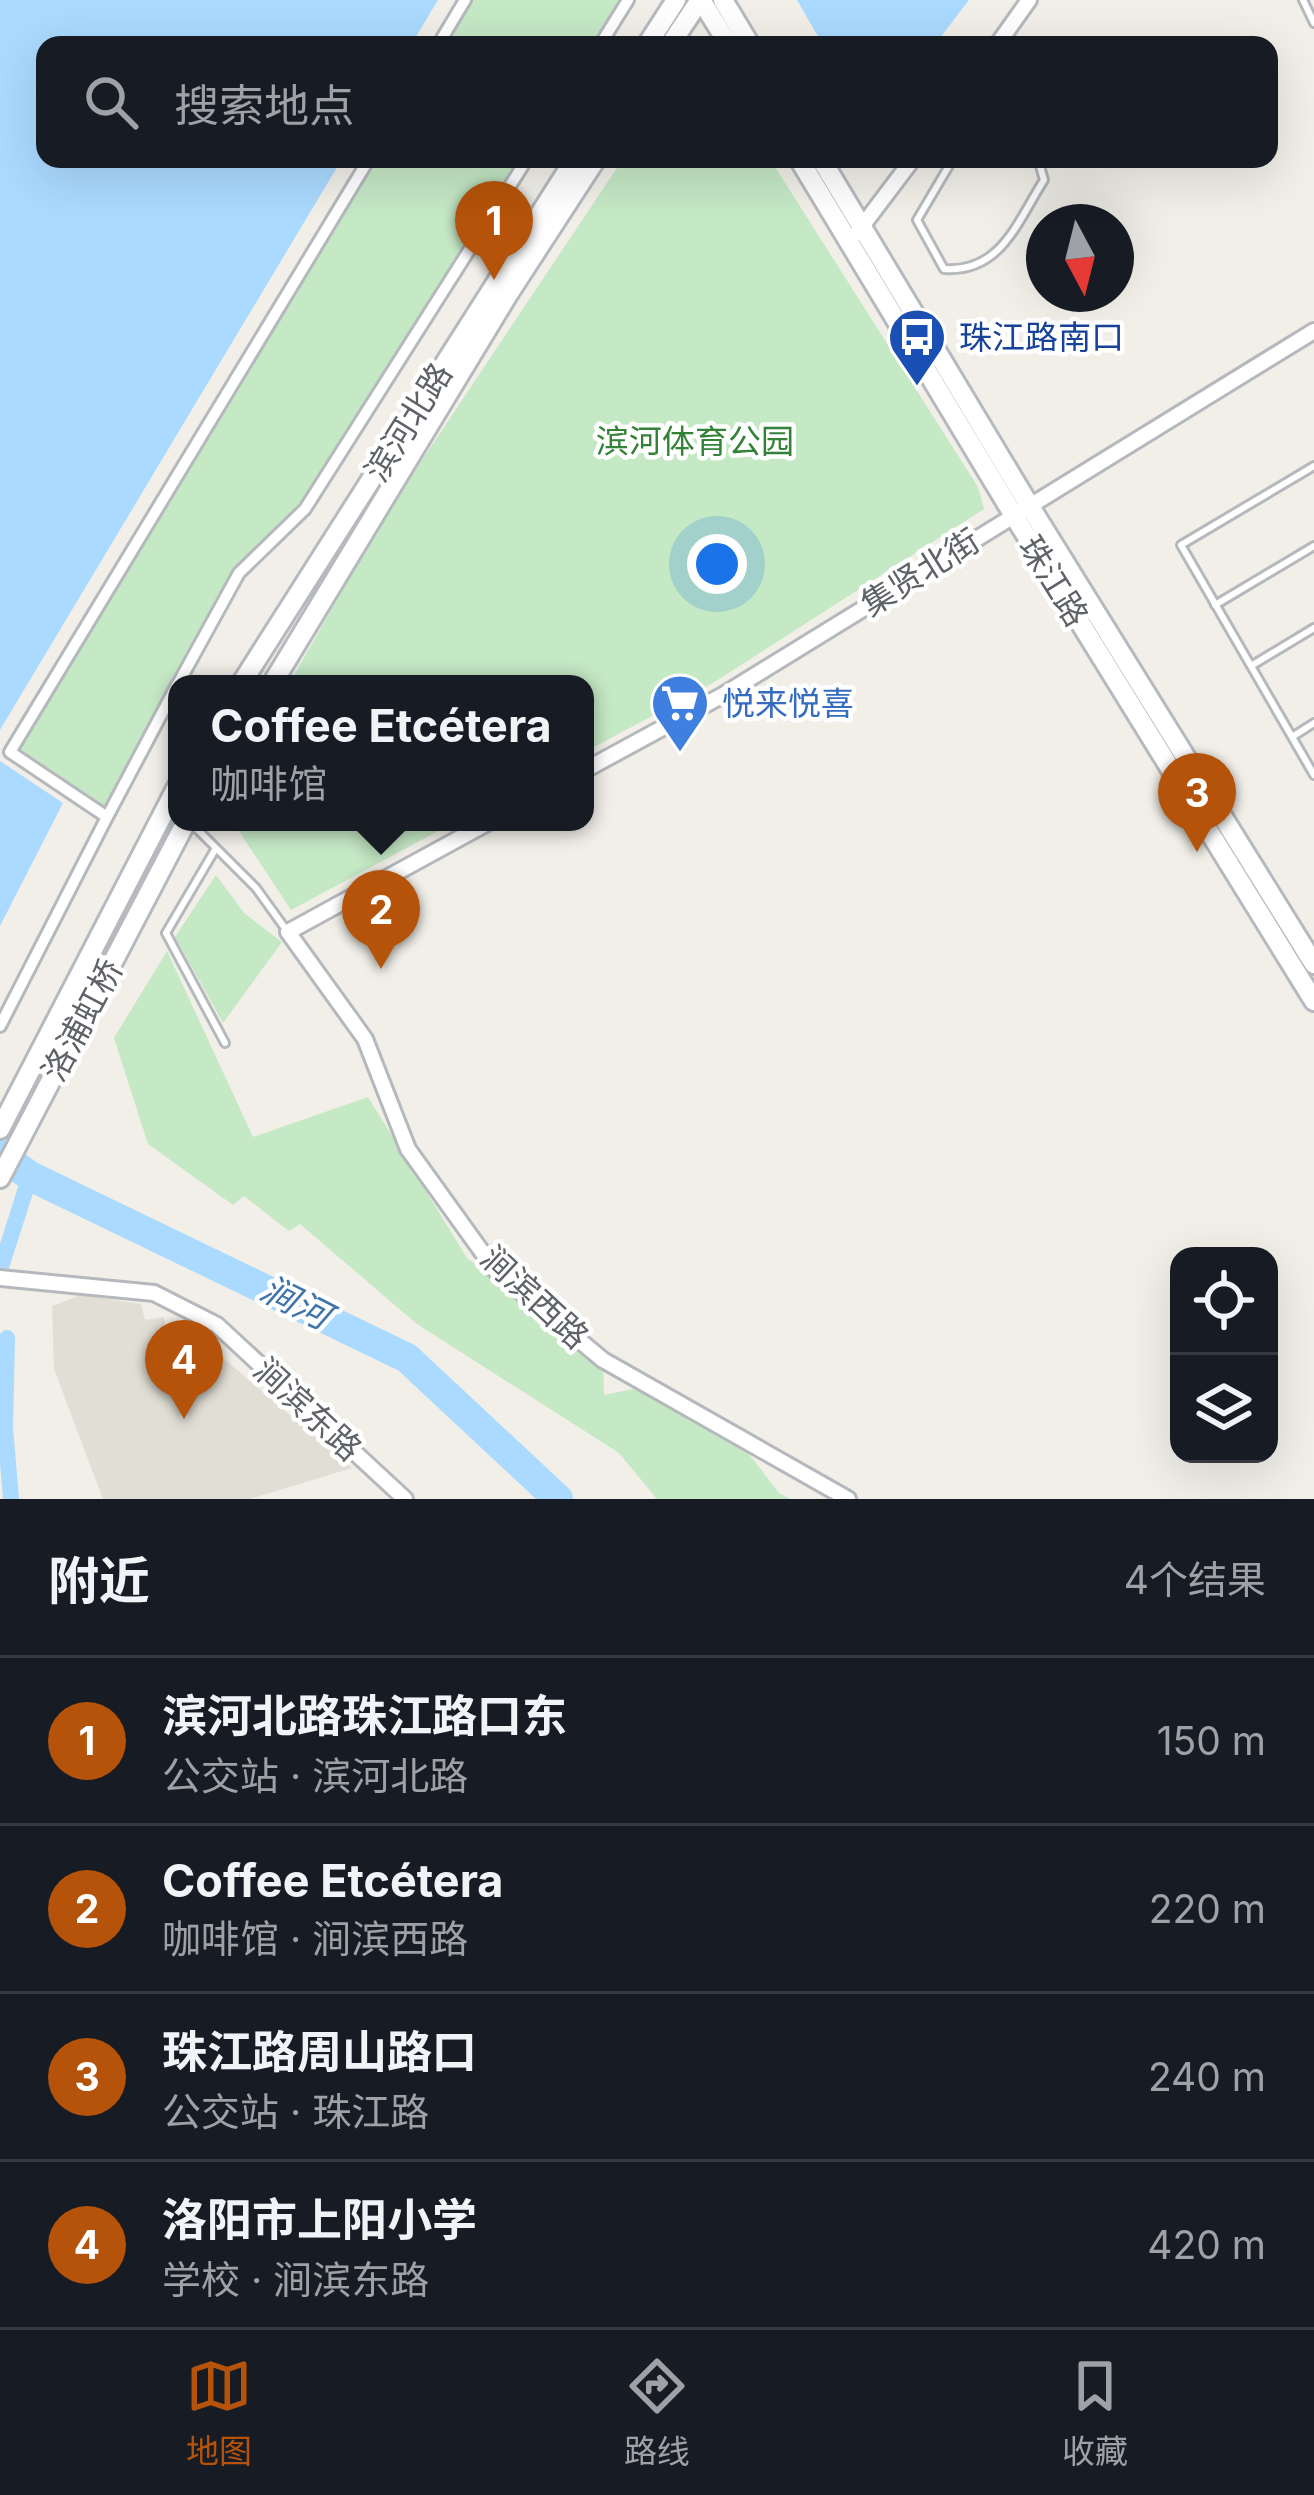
<!DOCTYPE html>
<html lang="zh">
<meta charset="utf-8">
<style>
:root{--surface:#171b24;--page:#242831;--text:#f1f3f6;--muted:#9ea1a6;--line:#363941;--accent:#b45309}
body{margin:0;font-family:Inter,"Noto Sans SC",sans-serif;background:var(--page);color:var(--text)}
.controls{position:absolute;right:36px;bottom:36px;display:grid;overflow:hidden;border-radius:24px;box-shadow:0 12px 48px #0002}
.controls button{width:108px;height:108px;display:grid;place-items:center;padding:0;border:0;border-bottom:3px solid var(--line);background:var(--surface);color:var(--text);font:60px sans-serif}
.compass{position:absolute;left:1026px;top:204px;width:108px;height:108px;border-radius:50%;background:var(--surface);box-shadow:0 12px 48px #0002;rotate:173deg}
.you{position:absolute;left:717px;top:564px;width:42px;height:42px;margin:-30px;border:9px solid #fff;border-radius:50%;background:#1a73e8;box-shadow:0 0 0 18px #1a73e833}
.badge{display:grid;place-items:center;width:78px;height:78px;border-radius:50%;background:var(--accent);color:#fff;font-size:39px;font-weight:700}
.pin{position:absolute;translate:-50% -99px;filter:drop-shadow(0 3px 6px #0008)}
.pin::after{content:'';position:absolute;top:63px;width:42px;height:36px;background:inherit;clip-path:polygon(0 0,100% 0,50% 100%)}
.popup{position:absolute;left:168px;top:675px;width:426px;height:156px;box-sizing:border-box;display:grid;place-content:center;border-radius:24px;background:var(--surface);filter:drop-shadow(0 3px 9px #0005);font-size:39px;white-space:nowrap;color:var(--muted)}
.popup b{font-size:45px;color:var(--text)}
.popup::after{content:'';position:absolute;left:50%;top:100%;margin-left:-24px;border:24px solid transparent;border-top-color:var(--surface)}
.list{margin:0;padding:0;list-style:none}
h2{display:flex;justify-content:space-between;align-items:center;height:156px;margin:0;padding:0 48px;font-size:51px}
h2 small{font-size:39px;font-weight:400;color:var(--muted)}
.list li{display:grid;grid-template-columns:78px 1fr auto;gap:36px;align-items:center;box-sizing:border-box;height:168px;padding:0 48px;border-top:3px solid var(--line)}
.list b{display:block;font-size:45px;white-space:nowrap}
.list p{margin:0;font-size:39px;white-space:nowrap;color:var(--muted)}
.list em{font-size:39px;font-style:normal;color:var(--muted)}
.icon{flex:none;width:66px;height:66px;fill:none;stroke:currentColor;stroke-width:2;stroke-linecap:round;stroke-linejoin:round}
.map{position:relative;flex:none;width:1314px;height:1499px;overflow:hidden}
.search{position:absolute;background:var(--surface);box-shadow:0 12px 48px #0002;left:36px;right:36px;top:36px;height:132px;display:flex;align-items:center;gap:30px;box-sizing:border-box;padding:0 42px;border-radius:24px;color:var(--muted);font-size:45px}
.sheet{height:828px;background:var(--surface)}
nav{display:flex;justify-content:space-around;align-items:center;box-sizing:border-box;height:168px;border-top:3px solid var(--line);background:var(--surface);font-size:33px;color:var(--muted)}
nav a{display:grid;justify-items:center;gap:6px}
nav .on{color:var(--accent)}
.map>svg:first-child{display:block}
</style>
<div class="map">
<svg width="1314" height="1499" viewBox="0 0 1314 1499">
<rect width="100%" height="100%" fill="#f1efe8"/>
<path fill="#e1ded6" d="M 81,1295 L 141,1304 L 145,1320 L 163,1317 L 172,1342 L 201,1339 L 352,1468 L 250,1499 L 103,1499 L 54,1369 L 52,1306 Z"/>
<path fill="#c5e8c5" d="M 465,0 L 628,0 L 600,45 L 438,45 Z
M 369,159 L 527,159 L 305,509 L 239,573 L 107,817 L 10,752 Z
M 623,159 L 770,159 L 978,487 L 984,509 L 713,683 L 585,752 L 585,684 L 289,684 L 382,520 Z
M 233,822 L 455,822 L 291,910 Z
M 216,875 L 244,913 L 282,942 L 223,1023 L 175,937 Z
M 167,951 L 253,1137 L 368,1097 L 467,1258 L 603,1360 L 604,1395 L 633,1389 L 728,1427 L 779,1493 L 790,1499 L 657,1499 L 619,1453 L 417,1324 L 300,1224 L 289,1231 L 244,1196 L 233,1205 L 148,1144 L 114,1038 Z"/>
<path fill="#aadaff" d="M 0,0 L 438,0 L 411,45 L 45,45 L 45,159 L 342,159 L 0,730 Z
M 797,0 L 969,0 L 936,43 L 913,39 L 900,45 L 823,45 Z
M 0,761 L 63,803 L 0,926 Z"/>
<g fill="none" stroke-linecap="round" stroke-linejoin="round">
<path stroke="#aadaff" stroke-width="16" d="M 1,1267 L 30,1176
M 7,1338 L 5,1428 L 11,1499"/>
<path stroke="#aadaff" stroke-width="30" d="M 0,1154 L 30,1176 L 407,1358 L 558,1499"/>
<g stroke="#b5b8bc" stroke-width="12">
<path id="service" d="M 1303,0 L 1314,23
M 953,159 L 917,220 L 944,269 C 1001,273 1017,222 1044,180 L 1038,159
M 1314,466 L 1181,545 L 1314,775
M 1215,605 L 1314,546
M 1251,666 L 1314,628
M 1292,737 L 1314,723
M 190,822 L 256,888 L 287,931
M 216,848 L 166,933 L 225,1043"/>
</g>
<g stroke="#b5b8bc" stroke-width="16">
<path id="pedestrian" d="M 438,45 L 465,0
M 600,45 L 628,0
M 178,684 L 239,573 L 305,509 L 527,159
M 177,685 L 107,817 L 10,752 L 369,159
M 0,1026 L 107,817"/>
</g>
<g stroke="#b5b8bc" stroke-width="20">
<path id="minor" d="M 997,45 L 1029,0
M 857,233 L 913,159
M 585,770 L 723,695 L 1314,331
M 489,822 L 288,932 L 365,1039 L 408,1149 L 495,1270 L 603,1360 L 848,1499
M 0,1278 L 154,1293 L 217,1325 L 405,1499"/>
</g>
<g stroke="#b6babf" stroke-width="24">
<path id="secondary" d="M 701,0 L 729,45
M 723,0 L 750,45
M 647,45 L 676,0
M 670,45 L 700,0
M 799,159 L 1013,514 L 1314,1001
M 821,159 L 1029,505 L 1314,964
M 241,684 L 575,159
M 272,684 L 507,296 L 596,159
M 0,1129 L 177,787
M 0,1178 L 186,822"/>
</g>
<use href="#service" stroke="#fff" stroke-width="6"/>
<use href="#pedestrian" stroke="#fff" stroke-width="10"/>
<use href="#minor" stroke="#fff" stroke-width="14"/>
<use href="#secondary" stroke="#fff" stroke-width="18"/>
</g>
<defs>
<g id="bus-pin" transform="scale(3)"><path d="M0 17L-7.5 6A9.5 9.5 0 1 1 7.5 6Z" fill="#1a4fb4" stroke="#fff"/><path d="M-5-6H5V4H4V6H2V4H-2V6H-4V4H-5ZM-3.5-4V0h7V-4ZM-3.5 1.2v1.5H-2V1.2ZM2 1.2v1.5H3.5V1.2Z" fill="#fff"/></g>
<g id="supermarket-pin" transform="scale(3)"><path d="M0 17L-7.5 6A9.5 9.5 0 1 1 7.5 6Z" fill="#3f7fe0" stroke="#fff"/><path d="M-6-5.5h2.5l.6 2H6L4.5 2H-2.5L-4.4-4H-6ZM-1.5 3.2a1.3 1.3 0 1 0 .1 0ZM3 3.2a1.3 1.3 0 1 0 .1 0Z" fill="#fff"/></g>
</defs>
<g fill-rule="evenodd">
<use href="#bus-pin" x="917" y="337"/>
<use href="#supermarket-pin" x="680" y="703"/>
</g>
<g text-anchor="middle" dominant-baseline="central" stroke-width="9" stroke-linejoin="round" paint-order="stroke">
<g font-size="33" fill="#164399" stroke="#fff" text-anchor="start">
<text x="959" y="337">珠江路南口</text>
</g>
<g font-size="33" fill="#5f6368" stroke="#fff">
<text transform="translate(408 422) rotate(-58)">滨河北路</text>
<text transform="translate(920 572) rotate(-32)">集贤北街</text>
<text transform="translate(1054 581) rotate(58)">珠江路</text>
<text transform="translate(82 1020) rotate(-62)">洛浦虹桥</text>
<text transform="translate(535 1297) rotate(43)">涧滨西路</text>
<text transform="translate(308 1409) rotate(43)">涧滨东路</text>
</g>
<g font-size="33" fill="#348238" stroke="#fff">
<text x="695" y="441">滨河体育公园</text>
</g>
<g font-size="33" fill="#366cbe" stroke="#fff" text-anchor="start">
<text x="722" y="703">悦来悦喜</text>
</g>
<g font-size="36" font-style="italic" fill="#4174aa" stroke="#fff">
<text transform="translate(296 1302) rotate(27)">涧河</text>
</g>
</g>
</svg>
<div class="controls">
<button><svg class="icon" aria-label="locate" viewBox="0 0 24 24"><circle cx="12" cy="12" r="6"/><path d="M12 2v4M12 18v4M2 12h4M18 12h4"/></svg></button>
<button><svg class="icon" aria-label="layers" viewBox="0 0 24 24"><path d="M12 4l9 5-9 5-9-5zM3 14l9 5 9-5"/></svg></button>
</div>
<svg class="compass" viewBox="-18 -18 36 36"><path d="M0-13l5 13h-10z" fill="#e53935"/><path d="M0 13l5-13h-10z" fill="#9ea1a6"/></svg>
<div class="you"></div>
<div class="pin badge" style="left:494px;top:280px">1</div>
<div class="pin badge" style="left:381px;top:969px">2</div>
<div class="popup"><b>Coffee Etcétera</b>咖啡馆</div>
<div class="pin badge" style="left:1197px;top:852px">3</div>
<div class="pin badge" style="left:184px;top:1419px">4</div>
<div class="search"><svg class="icon" aria-label="search" viewBox="0 0 24 24"><circle cx="10" cy="10" r="6"/><path d="M15 15l6 6"/></svg>搜索地点</div>
</div>
<section class="sheet">
<h2>附近<small>4个结果</small></h2>
<ul class="list">
<li><span class="badge">1</span><div><b>滨河北路珠江路口东</b><p>公交站 · 滨河北路</p></div><em>150 m</em></li>
<li><span class="badge">2</span><div><b>Coffee Etcétera</b><p>咖啡馆 · 涧滨西路</p></div><em>220 m</em></li>
<li><span class="badge">3</span><div><b>珠江路周山路口</b><p>公交站 · 珠江路</p></div><em>240 m</em></li>
<li><span class="badge">4</span><div><b>洛阳市上阳小学</b><p>学校 · 涧滨东路</p></div><em>420 m</em></li>
</ul>
</section>
<nav>
<a class="on"><svg class="icon" aria-label="map" viewBox="0 0 24 24"><path d="M3 6l6-2 6 2 6-2v14l-6 2-6-2-6 2zM9 4v14M15 6v14"/></svg>地图</a>
<a><svg class="icon" aria-label="directions" viewBox="0 0 24 24"><path d="M12 3l9 9-9 9-9-9zM9 14v-3h6M13 9l2 2-2 2"/></svg>路线</a>
<a><svg class="icon" aria-label="saved" viewBox="0 0 24 24"><path d="M7 4h10v16l-5-4-5 4z"/></svg>收藏</a>
</nav>
